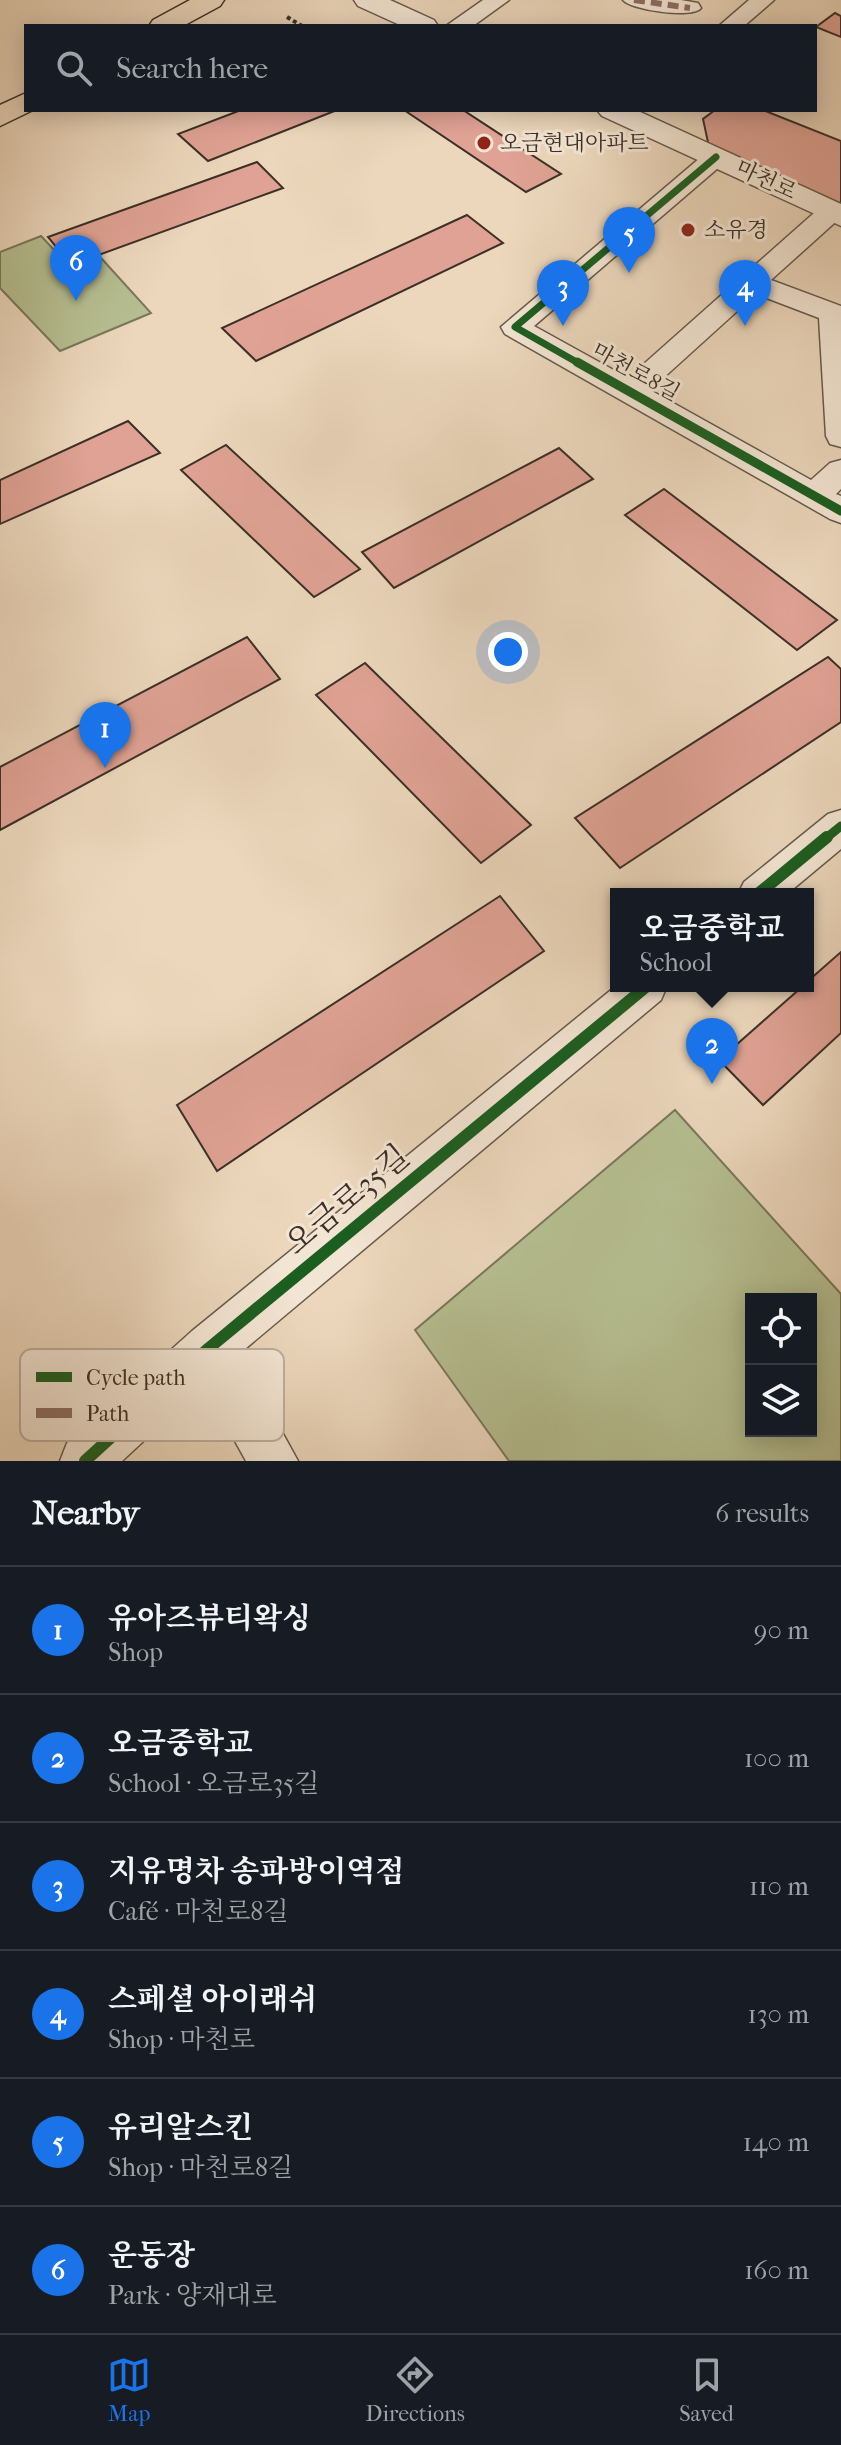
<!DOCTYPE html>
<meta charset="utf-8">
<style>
:root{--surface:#171b24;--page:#20242c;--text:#f1f3f6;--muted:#9ea1a6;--line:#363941;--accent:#1a73e8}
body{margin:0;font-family:"IM FELL French Canon","Noto Serif KR",serif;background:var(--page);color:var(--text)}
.controls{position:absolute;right:24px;bottom:24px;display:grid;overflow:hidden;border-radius:0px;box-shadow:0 4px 20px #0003}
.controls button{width:72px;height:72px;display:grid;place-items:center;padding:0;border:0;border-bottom:2px solid var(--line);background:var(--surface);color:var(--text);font:40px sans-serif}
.you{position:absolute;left:508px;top:652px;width:28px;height:28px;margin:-20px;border:6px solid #fff;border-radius:50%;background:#1a73e8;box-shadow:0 0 0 12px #1a73e833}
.badge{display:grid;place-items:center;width:52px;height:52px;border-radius:50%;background:var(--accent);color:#fff;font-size:26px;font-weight:700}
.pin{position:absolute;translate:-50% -66px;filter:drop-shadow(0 2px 4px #0008)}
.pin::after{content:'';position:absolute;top:42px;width:28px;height:24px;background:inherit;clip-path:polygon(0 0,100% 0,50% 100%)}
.popup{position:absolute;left:610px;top:888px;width:204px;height:104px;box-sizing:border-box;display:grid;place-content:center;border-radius:0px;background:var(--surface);filter:drop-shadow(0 2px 6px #0005);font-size:26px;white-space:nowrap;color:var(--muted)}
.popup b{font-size:30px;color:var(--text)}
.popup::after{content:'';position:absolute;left:50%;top:100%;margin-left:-16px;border:16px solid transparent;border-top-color:var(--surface)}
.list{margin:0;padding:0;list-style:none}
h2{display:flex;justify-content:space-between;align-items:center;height:104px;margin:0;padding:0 32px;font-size:34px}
h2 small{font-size:26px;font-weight:400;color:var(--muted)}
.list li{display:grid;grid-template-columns:52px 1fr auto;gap:24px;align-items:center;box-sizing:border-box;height:128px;padding:0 32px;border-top:2px solid var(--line)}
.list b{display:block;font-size:30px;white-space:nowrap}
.list p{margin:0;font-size:26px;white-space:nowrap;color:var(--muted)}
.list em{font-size:26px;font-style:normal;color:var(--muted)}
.icon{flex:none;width:44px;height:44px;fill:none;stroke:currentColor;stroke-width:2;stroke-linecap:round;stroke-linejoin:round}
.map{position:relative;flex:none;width:841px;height:1461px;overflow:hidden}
.search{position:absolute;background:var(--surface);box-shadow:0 4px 20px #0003;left:24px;right:24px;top:24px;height:88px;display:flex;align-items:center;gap:20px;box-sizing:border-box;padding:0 28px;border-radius:0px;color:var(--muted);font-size:30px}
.sheet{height:872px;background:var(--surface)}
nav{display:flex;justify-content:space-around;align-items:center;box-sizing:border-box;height:112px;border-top:2px solid var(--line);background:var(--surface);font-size:22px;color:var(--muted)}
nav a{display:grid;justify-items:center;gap:4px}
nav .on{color:var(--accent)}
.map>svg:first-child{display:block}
</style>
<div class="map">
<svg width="841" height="1461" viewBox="0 0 841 1461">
<rect width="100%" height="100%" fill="#ecd7bc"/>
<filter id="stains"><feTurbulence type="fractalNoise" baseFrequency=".0025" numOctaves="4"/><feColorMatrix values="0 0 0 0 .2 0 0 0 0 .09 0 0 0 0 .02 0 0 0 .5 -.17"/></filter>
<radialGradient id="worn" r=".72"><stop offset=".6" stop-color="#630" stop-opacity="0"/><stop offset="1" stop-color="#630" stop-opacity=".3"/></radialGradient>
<path fill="#b6bf92" stroke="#79785c" stroke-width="2" fill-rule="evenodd" d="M 41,236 L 73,270 L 102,259 L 151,313 L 60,351 L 0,288 L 0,252 Z
M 675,1110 L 841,1294 L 841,1461 L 509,1461 L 415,1330 ZM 751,1299 L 811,1299 L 811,1431 L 751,1431 Z"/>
<path fill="#dfa294" stroke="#3c3027" stroke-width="2" d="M 835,13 L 841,16 L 841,37 L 816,27 Z
M 241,110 L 337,110 L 208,161 L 178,134 Z
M 412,110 L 463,110 L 561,174 L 526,192 L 407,112 Z
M 715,110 L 763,110 L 841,141 L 841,209 L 709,147 L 703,119 Z
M 257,162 L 283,188 L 71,265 L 48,237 Z
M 467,215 L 503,243 L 256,361 L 222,328 Z
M 128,421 L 160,453 L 0,524 L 0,480 Z
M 226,445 L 360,569 L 314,597 L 181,470 Z
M 559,448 L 593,479 L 394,588 L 362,552 Z
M 664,489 L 837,620 L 797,650 L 625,515 Z
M 247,637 L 280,679 L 0,830 L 0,767 Z
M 828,657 L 841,669 L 841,722 L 620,868 L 575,818 Z
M 365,663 L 531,825 L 481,863 L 316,695 Z
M 500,896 L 544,951 L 217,1171 L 177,1105 Z
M 841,952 L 841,1033 L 763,1105 L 719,1060 L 803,986 L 808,986 L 808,981 Z"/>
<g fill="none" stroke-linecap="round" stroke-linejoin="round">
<g stroke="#685a4c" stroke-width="3">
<path id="minor" d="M 483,0 L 509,0 L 473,26 L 446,26 Z
M 623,0 L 681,0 L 698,3 L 701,8 C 693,19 631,10 623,0 Z
M 749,0 L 774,0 L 744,26 L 719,26 Z
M 716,149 L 725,152 L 729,157 L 725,162 L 534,326 L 628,378 L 823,205 L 841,205 L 841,217 L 771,280 L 841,306 L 841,447 L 830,444 L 826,436 L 819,318 L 756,294 L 650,390 L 811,480 L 830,463 L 841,460 L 841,489 L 836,494 L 841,496 L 841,523 L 830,519 L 505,334 L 501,327 L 707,152 Z
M 841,810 L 841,849 L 787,894 L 738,894 L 744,882 L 828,814 Z
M 616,986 L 667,986 L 661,1000 L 239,1354 L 298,1461 L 246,1461 L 204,1385 L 122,1461 L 60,1461 L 67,1443 L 192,1331 Z"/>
</g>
<g stroke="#685a4c" stroke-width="3">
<path id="tertiary" d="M 354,0 L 390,0 L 434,20 L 438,26 L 402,26 L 358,6 Z
M 597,110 L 636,110 L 841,204 L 841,226 L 602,116 Z"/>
</g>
<g stroke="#3c3027" stroke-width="3">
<path id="primary" d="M 190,0 L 224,0 L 220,6 L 183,26 L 149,26 L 153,20 Z
M 26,93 L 26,110 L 33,110 L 0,126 L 0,105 Z"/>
</g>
<path stroke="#3c3027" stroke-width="4" stroke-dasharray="4 3" stroke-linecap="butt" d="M 287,17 L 302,26"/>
<use href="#minor" fill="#f3e5d3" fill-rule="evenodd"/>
<use href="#tertiary" fill="#f3e5d3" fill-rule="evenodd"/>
<use href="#primary" fill="#ecd7bc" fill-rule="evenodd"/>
<path stroke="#8d6e63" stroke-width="6" stroke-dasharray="11 6" stroke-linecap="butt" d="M 634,0 L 690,8"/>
<g stroke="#f3e5d3" stroke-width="11">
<path id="cycleway-far2" d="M 580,364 L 515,327 L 716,157"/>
</g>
<g stroke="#f3e5d3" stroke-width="14">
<path id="cycleway-far1" d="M 577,362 L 841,511
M 825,839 L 841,826"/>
</g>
<g stroke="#f3e5d3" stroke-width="17">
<path id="cycleway" d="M 758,894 L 827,837
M 85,1461 L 209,1348 L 647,986"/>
</g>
<use href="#cycleway-far2" stroke="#1b5e20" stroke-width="7"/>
<use href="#cycleway-far1" stroke="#1b5e20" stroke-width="9"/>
<use href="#cycleway" stroke="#1b5e20" stroke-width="12"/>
</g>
<g fill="#8f2418" stroke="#f3e5d3" stroke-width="3">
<circle cx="484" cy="143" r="8"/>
<circle cx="688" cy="230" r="8"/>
</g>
<g text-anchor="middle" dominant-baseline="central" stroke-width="6" stroke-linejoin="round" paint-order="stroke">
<g font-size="22" fill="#3c3027" stroke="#f3e5d3" text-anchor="start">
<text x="500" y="143">오금현대아파트</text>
<text x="704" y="230">소유경</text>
</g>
<g font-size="22" fill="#3c3027" stroke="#f3e5d3">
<text transform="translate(766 180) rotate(25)">마천로</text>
<text transform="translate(636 372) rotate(29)">마천로8길</text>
</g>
<g font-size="32" fill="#3c3027" stroke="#f3e5d3">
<text transform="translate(347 1200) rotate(-40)">오금로35길</text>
</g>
</g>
<rect x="20" y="1349" width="264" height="92" rx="12" fill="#f3e5d3" stroke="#bcaf9f" stroke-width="2"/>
<rect x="36" y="1372" width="36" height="10" fill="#1b5e20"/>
<rect x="36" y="1408" width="36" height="10" fill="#8d6e63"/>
<g font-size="22" fill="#3c3027">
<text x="86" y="1385">Cycle path</text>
<text x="86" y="1421">Path</text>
</g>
<rect width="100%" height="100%" filter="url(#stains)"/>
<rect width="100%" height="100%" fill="url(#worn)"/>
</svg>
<div class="controls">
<button><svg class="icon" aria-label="locate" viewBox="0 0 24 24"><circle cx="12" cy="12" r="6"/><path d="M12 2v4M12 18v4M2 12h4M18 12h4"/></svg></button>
<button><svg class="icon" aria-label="layers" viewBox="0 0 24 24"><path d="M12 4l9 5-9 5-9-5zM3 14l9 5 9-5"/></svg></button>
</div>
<div class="you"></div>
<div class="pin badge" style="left:105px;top:768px">1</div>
<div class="pin badge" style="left:712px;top:1084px">2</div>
<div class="popup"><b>오금중학교</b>School</div>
<div class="pin badge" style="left:563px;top:326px">3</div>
<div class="pin badge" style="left:745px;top:326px">4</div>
<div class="pin badge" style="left:629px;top:273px">5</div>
<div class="pin badge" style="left:76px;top:301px">6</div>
<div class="search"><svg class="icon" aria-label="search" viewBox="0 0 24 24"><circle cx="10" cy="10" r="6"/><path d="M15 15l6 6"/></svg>Search here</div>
</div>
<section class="sheet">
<h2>Nearby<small>6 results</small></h2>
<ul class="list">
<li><span class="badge">1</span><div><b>유아즈뷰티왁싱</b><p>Shop</p></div><em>90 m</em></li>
<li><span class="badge">2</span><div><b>오금중학교</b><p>School · 오금로35길</p></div><em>100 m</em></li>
<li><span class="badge">3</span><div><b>지유명차 송파방이역점</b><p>Café · 마천로8길</p></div><em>110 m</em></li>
<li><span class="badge">4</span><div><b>스페셜 아이래쉬</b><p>Shop · 마천로</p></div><em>130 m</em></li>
<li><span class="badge">5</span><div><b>유리알스킨</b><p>Shop · 마천로8길</p></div><em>140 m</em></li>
<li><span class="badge">6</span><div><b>운동장</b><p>Park · 양재대로</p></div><em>160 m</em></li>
</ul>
</section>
<nav>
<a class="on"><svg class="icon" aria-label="map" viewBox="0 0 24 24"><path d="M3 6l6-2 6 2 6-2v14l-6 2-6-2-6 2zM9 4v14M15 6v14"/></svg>Map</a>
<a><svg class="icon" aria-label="directions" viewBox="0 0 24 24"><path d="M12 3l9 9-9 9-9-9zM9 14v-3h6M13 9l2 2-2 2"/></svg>Directions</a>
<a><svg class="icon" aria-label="saved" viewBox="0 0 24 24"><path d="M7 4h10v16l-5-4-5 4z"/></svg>Saved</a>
</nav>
